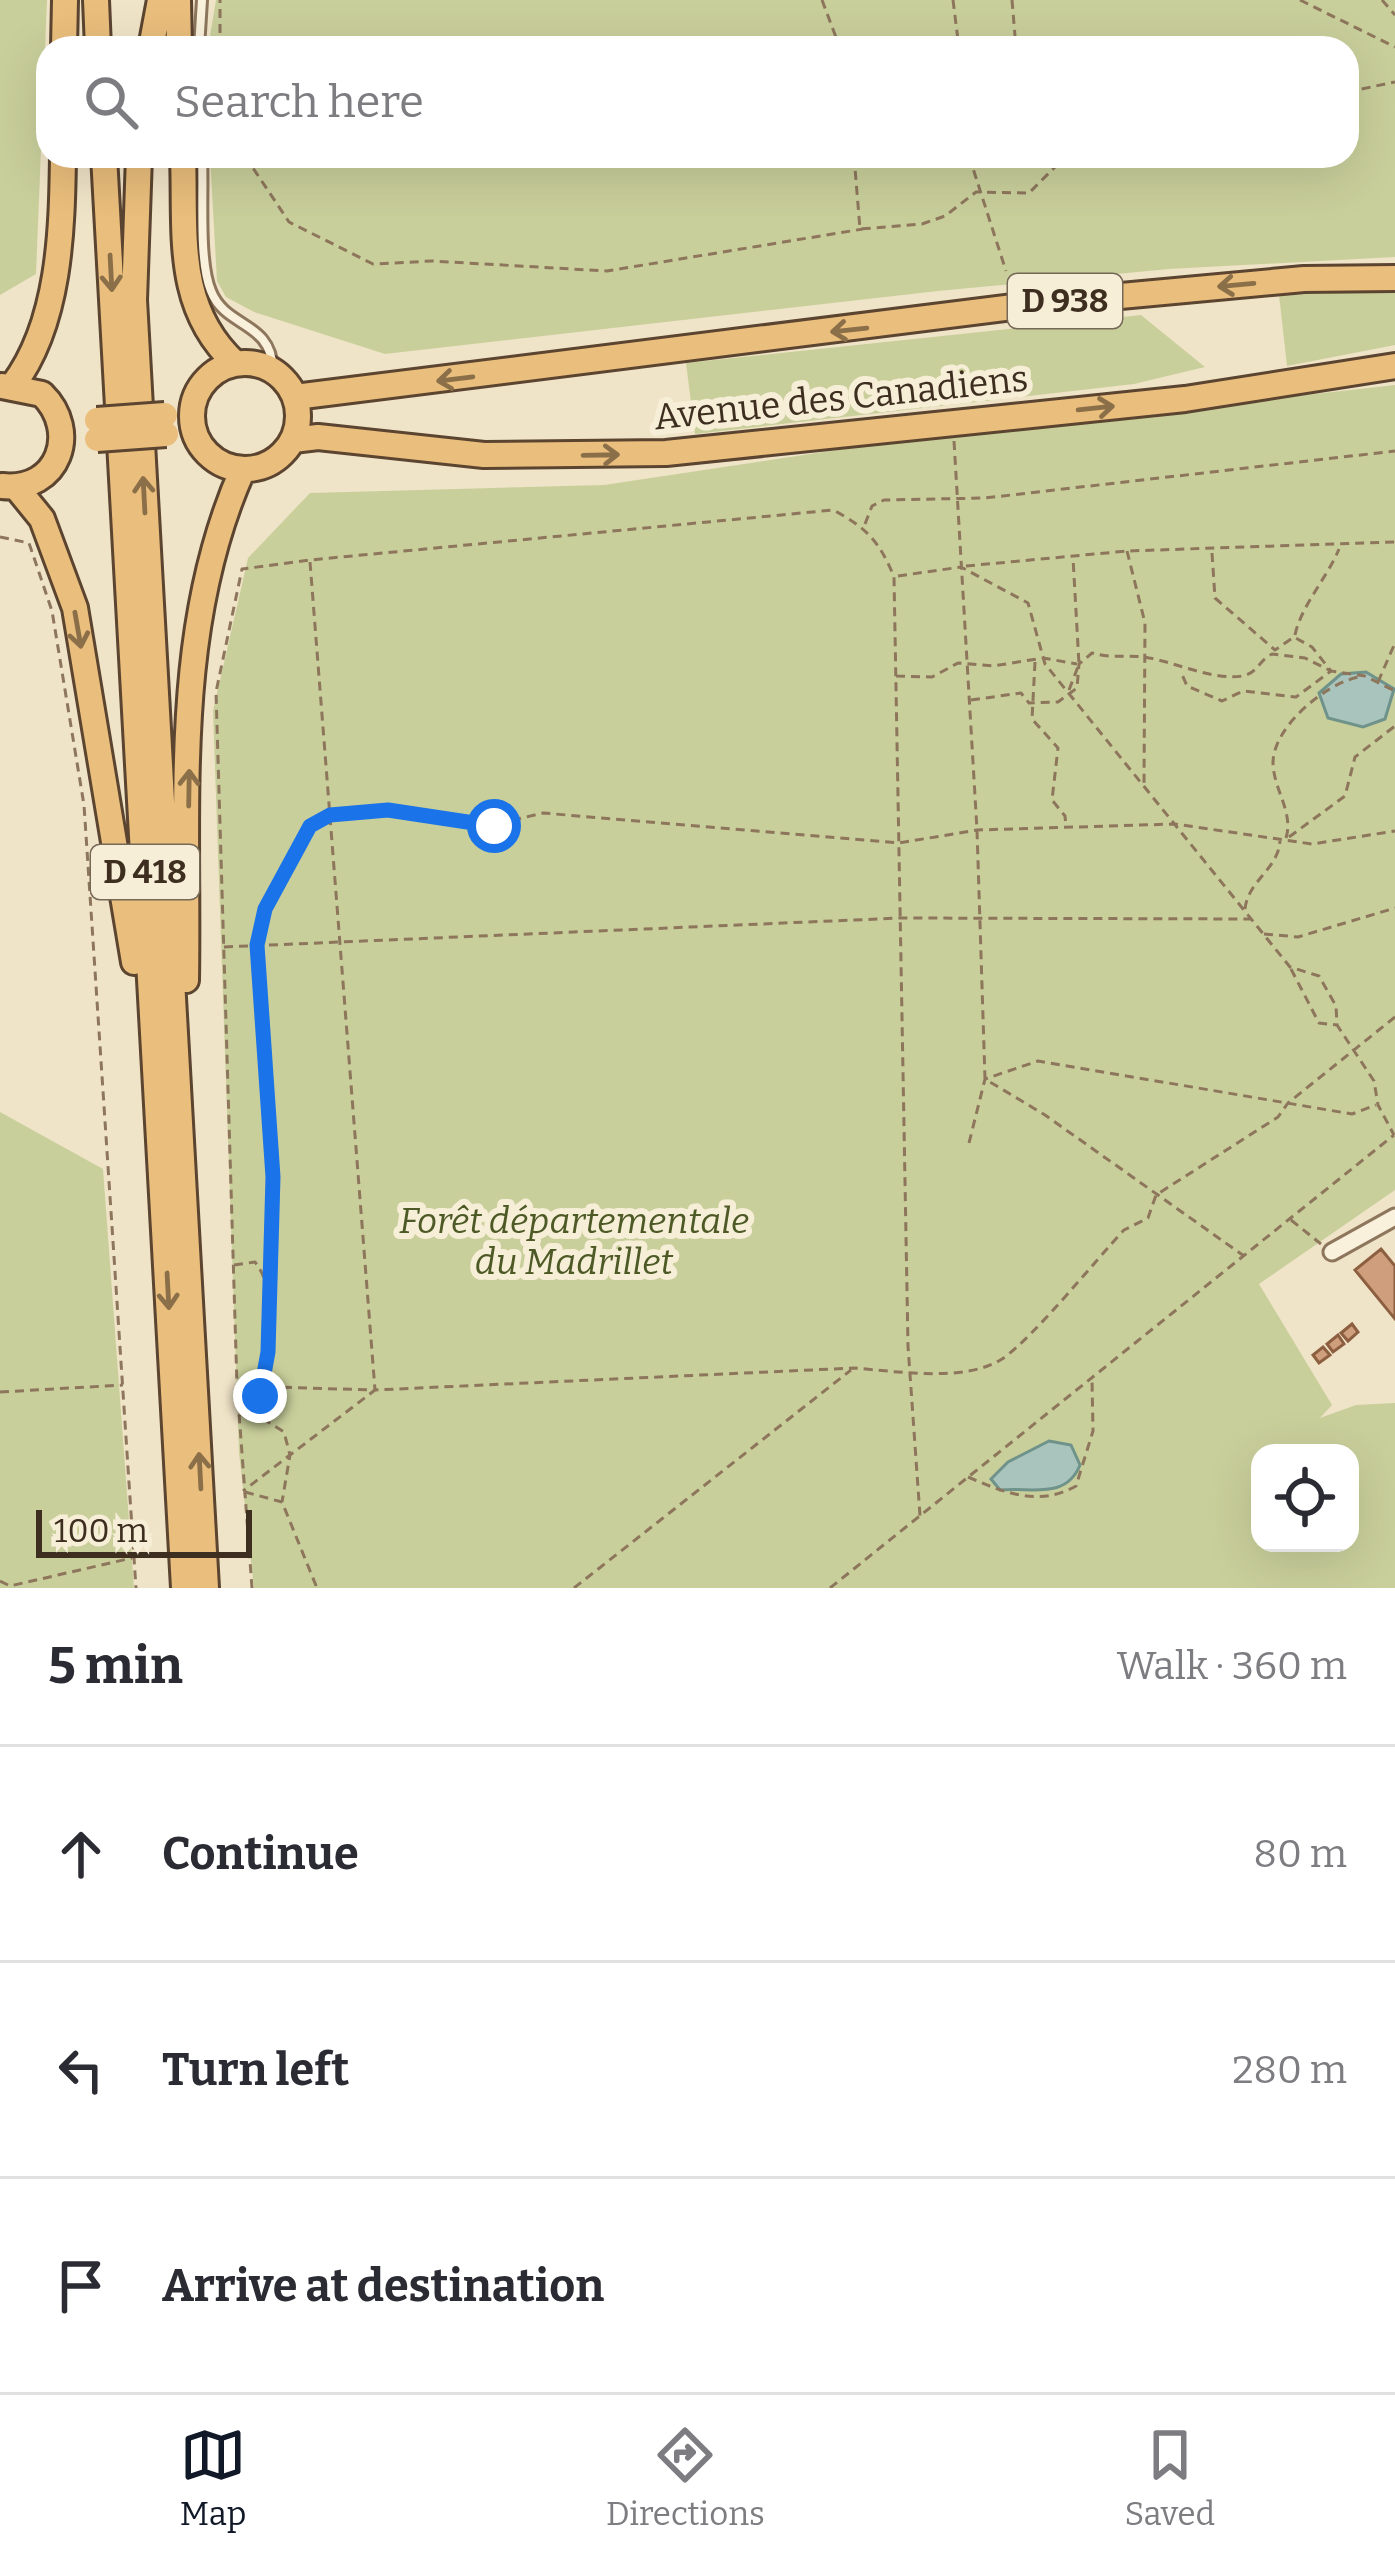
<!DOCTYPE html>
<meta charset="utf-8">
<style>
:root{--surface:#fff;--page:#f7f7f7;--text:#2b2b33;--muted:#7c7c81;--line:#e1e1e2;--accent:#111827}
body{margin:0;font-family:Bitter,serif;background:var(--page);color:var(--text)}
.controls{position:absolute;right:36px;bottom:36px;display:grid;overflow:hidden;border-radius:24px;box-shadow:0 12px 48px #0002}
.controls button{width:108px;height:108px;display:grid;place-items:center;padding:0;border:0;border-bottom:3px solid var(--line);background:var(--surface);color:var(--text);font:60px sans-serif}
.scale{position:absolute;left:36px;bottom:30px;width:216px;box-sizing:border-box;padding-left:12px;border:6px solid #3d2e20;border-top:0;font-size:33px;line-height:42px;white-space:nowrap;color:#3d2e20;-webkit-text-stroke:9px #f7eed8;paint-order:stroke}
.stop{position:absolute;width:36px;height:36px;margin:-27px;border:9px solid #1a73e8;border-radius:50%;background:#fff}
.stop.end{background:#1a73e8;border-color:#fff;box-shadow:0 3px 12px #0008}
.list{margin:0;padding:0;list-style:none}
h2{display:flex;justify-content:space-between;align-items:center;height:156px;margin:0;padding:0 48px;font-size:51px}
h2 small{font-size:39px;font-weight:400;color:var(--muted)}
.list li{display:grid;grid-template-columns:78px 1fr auto;gap:36px;align-items:center;box-sizing:border-box;height:216px;padding:0 48px;border-top:3px solid var(--line)}
.list b{display:block;font-size:45px;white-space:nowrap}
.list em{font-size:39px;font-style:normal;color:var(--muted)}
.icon{flex:none;width:66px;height:66px;fill:none;stroke:currentColor;stroke-width:2;stroke-linecap:round;stroke-linejoin:round}
.map{position:relative;flex:none;width:1395px;height:1588px;overflow:hidden}
.search{position:absolute;background:var(--surface);box-shadow:0 12px 48px #0002;left:36px;right:36px;top:36px;height:132px;display:flex;align-items:center;gap:30px;box-sizing:border-box;padding:0 42px;border-radius:36px;color:var(--muted);font-size:45px}
.sheet{height:804px;background:var(--surface)}
nav{display:flex;justify-content:space-around;align-items:center;box-sizing:border-box;height:168px;border-top:3px solid var(--line);background:var(--surface);font-size:33px;color:var(--muted)}
nav a{display:grid;justify-items:center;gap:6px}
nav .on{color:var(--accent)}
.map>svg:first-child{display:block}
</style>
<div class="map">
<svg width="1395" height="1588" viewBox="0 0 1395 1588">
<rect width="100%" height="100%" fill="#f0e4c8"/>
<path fill="#c9cf9b" fill-rule="evenodd" d="M 0,0 L 47,0 L 36,274 L 0,295 Z
M 216,0 L 1395,0 L 1395,257 L 1169,269 L 938,291 L 385,354 L 254,312 L 226,297 L 217,281 L 210,156 L 1347,156 L 1347,48 L 208,48 Z
M 1395,291 L 1395,345 L 1287,366 L 1279,295 Z
M 1141,315 L 1205,367 L 1134,384 L 695,434 L 686,363 Z
M 1395,385 L 1395,1190 L 1259,1284 L 1332,1405 L 1320,1418 L 1356,1405 L 1395,1403 L 1395,1588 L 254,1588 L 239,1453 L 213,711 L 248,558 L 310,493 L 604,485 L 903,440 ZM 1260,1453 L 1350,1453 L 1350,1543 L 1260,1543 Z
M 0,1112 L 103,1169 L 134,1588 L 0,1588 Z"/>
<path fill="#a9c4bc" stroke="#6f938a" stroke-width="3" d="M 1366,672 L 1394,689 L 1385,719 L 1363,727 L 1328,718 L 1319,693 L 1341,674 Z
M 1049,1441 L 1071,1445 L 1080,1465 C 1066,1500 1031,1487 1000,1490 L 991,1479 L 1008,1462 Z"/>
<path fill="#cf9f7d" stroke="#8d5f41" stroke-width="3" d="M 1381,1249 L 1395,1266 L 1395,1319 L 1355,1270 Z
M 1352,1324 L 1358,1332 L 1348,1341 L 1341,1333 Z
M 1338,1335 L 1344,1344 L 1333,1352 L 1327,1344 Z
M 1323,1347 L 1330,1355 L 1319,1363 L 1313,1355 Z"/>
<g fill="none" stroke-linecap="round" stroke-linejoin="round">
<g stroke="#8d765c" stroke-width="14">
<path id="service" d="M 199,48 L 202,0
M 202,156 C 204,191 198,260 211,291 C 226,329 271,320 273,370"/>
</g>
<g stroke="#8d765c" stroke-width="21">
<path id="minor" d="M 1332,1252 L 1395,1217"/>
</g>
<g stroke="#5b4430" stroke-width="30">
<path id="trunk" d="M 96,0 L 98,48
M 178,0 L 179,48
M 64,48 L 65,0
M 151,48 L 160,0
M 104,156 L 184,1588
M 139,156 L 134,300 L 206,1588
M 183,156 C 186,232 174,307 235,363
M192 416a53 53 0 1 1 106 0a53 53 0 1 1-106 0Z
M 13,385 C 60,323 62,230 63,156
M 2,386 L 42,394 C 80,431 59,492 2,486
M 295,397 L 1045,303 L 1304,279 L 1395,278
M 293,440 L 318,437 L 484,455 L 666,453 L 1185,399 L 1395,366
M 16,487 L 42,519 L 75,608 L 134,962
M 186,980 C 189,809 171,629 243,469"/>
</g>
<path stroke="#8d765c" stroke-width="3" stroke-dasharray="9 6" stroke-linecap="butt" d="M 822,0 L 840,48
M 953,0 L 959,48
M 1012,0 L 1016,48
M 1300,0 L 1395,47
M 1382,0 L 1395,15
M 220,48 L 220,0
M 1347,92 L 1395,82
M 245,156 L 289,222 L 373,264 L 432,261 L 607,271 L 863,229
M 854,156 L 860,229 L 922,224 L 945,216 L 976,192 L 1029,193 L 1056,166 L 1107,156
M 969,156 L 1006,271
M 954,441 L 977,830 L 985,1079 L 1045,1115 L 1244,1256
M 865,524 L 872,506 L 884,500 L 985,498 L 1395,451
M 0,537 L 29,543 L 52,611 L 84,805 L 136,1588
M 1127,551 L 1145,623 L 1144,784
M 1212,553 L 1215,598 L 1275,650 L 1294,637 L 1312,647 L 1331,671 L 1365,676 L 1395,691
M 310,562 L 375,1390 L 854,1368 C 895,1371 965,1383 1002,1359 C 1034,1337 1094,1262 1124,1230 L 1148,1218 L 1156,1195 L 1278,1117 L 1288,1103 L 1395,1017
M 966,566 L 1127,551 L 1395,542
M 898,576 L 961,567 L 1028,603 L 1045,664 L 1290,967 L 1319,976 L 1336,1006 L 1337,1025 L 1374,1081 L 1378,1105 L 1394,1135
M 1295,635 C 1301,606 1327,578 1339,549
M 1035,662 L 1032,719 L 1058,748 L 1052,800 L 1065,816 L 1066,826
M 896,676 L 932,677 L 958,663 L 993,666 L 1043,658 L 1077,664
M 1378,682 L 1395,643
M 1069,690 L 1079,664 L 1073,558
M 971,700 L 1021,693 L 1029,703 L 1058,702 L 1077,688 L 1079,664 L 1092,653 C 1113,659 1129,654 1149,658 C 1174,662 1215,681 1242,676 C 1257,674 1259,660 1272,654 L 1305,658 L 1331,671 L 1296,697 L 1243,691 L 1222,701 L 1187,686 L 1181,672
M 1289,837 L 1345,796 L 1355,757 L 1395,726
M 1286,838 C 1294,812 1273,789 1273,762 C 1274,726 1326,683 1359,677
M 1245,909 C 1248,880 1279,869 1280,840
M 1264,934 L 1298,937 L 1395,908
M 224,947 L 901,918 L 1252,919
M 1291,969 L 1319,1023 L 1337,1025
M 969,1143 L 985,1079 L 1038,1061 L 1352,1114 L 1376,1105
M 1291,1220 L 1321,1244
M 234,1265 L 255,1262 C 288,1305 254,1370 265,1420 L 284,1432 L 290,1455 L 282,1502
M 269,1281 L 273,1177 L 263,1095 L 257,945 L 265,909 L 310,826 L 330,815 L 388,810 L 493,825 L 543,813 L 899,843 L 977,830 L 1175,824 L 1312,844 L 1395,831
M 238,1386 L 375,1390 L 243,1491
M 0,1392 L 123,1385
M 968,1477 C 1005,1493 1039,1507 1076,1486 L 1093,1431 L 1092,1379
M 245,1492 L 282,1502 L 317,1588
M 0,1581 L 10,1586 L 132,1558
M 252,1588 L 237,1386 L 216,692 L 242,569 L 310,560 L 833,510 C 866,527 880,542 894,577 L 908,1346 L 920,1516
M 574,1588 L 851,1370
M 830,1588 L 1394,1135"/>
<use href="#service" stroke="#faf1dc" stroke-width="8"/>
<use href="#minor" stroke="#faf1dc" stroke-width="15"/>
<use href="#trunk" stroke="#eabe7c" stroke-width="24"/>
<g stroke="#5b4430" stroke-width="30" stroke-linecap="butt">
<path id="trunk-bridge" d="M 97,420 L 165,415
M 97,439 L 166,434"/>
</g>
<use href="#trunk-bridge" stroke="#eabe7c" stroke-width="24"/>
</g>
<defs><path id="oneway-shaft" d="M-6 0H5M1.5-3L5.5 0L1.5 3" fill="none" stroke-width="1.6" stroke-linecap="round" stroke-linejoin="round" transform="scale(3)"/></defs>
<g stroke="#8b6f49">
<use href="#oneway-shaft" transform="translate(111 273) rotate(87)"/>
<use href="#oneway-shaft" transform="translate(1236 285) rotate(175)"/>
<use href="#oneway-shaft" transform="translate(849 330) rotate(174)"/>
<use href="#oneway-shaft" transform="translate(455 379) rotate(173)"/>
<use href="#oneway-shaft" transform="translate(1096 408) rotate(-6)"/>
<use href="#oneway-shaft" transform="translate(601 455) rotate(-1)"/>
<use href="#oneway-shaft" transform="translate(144 495) rotate(-93)"/>
<use href="#oneway-shaft" transform="translate(78 630) rotate(80)"/>
<use href="#oneway-shaft" transform="translate(189 788) rotate(-89)"/>
<use href="#oneway-shaft" transform="translate(168 1291) rotate(87)"/>
<use href="#oneway-shaft" transform="translate(200 1471) rotate(-93)"/>
</g>
<g fill="none" stroke-linecap="round" stroke-linejoin="round">
<path stroke="#1a73e8" stroke-width="15" d="M 260,1396 L 268,1352 L 273,1177 L 257,945 L 265,909 L 310,826 L 330,815 L 388,810 L 494,826"/>
</g>
<g text-anchor="middle" dominant-baseline="central" stroke-width="12" stroke-linejoin="round" paint-order="stroke">
<g fill="#f7eed8" stroke="#756857" stroke-width="3">
<rect x="1008" y="274" width="114" height="54" rx="9"/>
<rect x="91" y="845" width="108" height="54" rx="9"/>
</g>
<g font-size="33" font-weight="bold" fill="#3d2e20">
<text x="1065" y="301">D 938</text>
<text x="145" y="872">D 418</text>
</g>
<g font-size="36" fill="#3d2e20" stroke="#f7eed8">
<text transform="translate(841 398) rotate(-6)">Avenue des Canadiens</text>
</g>
<g font-size="36" font-style="italic" fill="#4d5a26" stroke="#f7eed8">
<text x="574" y="1221">Forêt départementale<tspan x="574" dy="41">du Madrillet</tspan></text>
</g>
</g>
</svg>
<div class="controls">
<button><svg class="icon" aria-label="locate" viewBox="0 0 24 24"><circle cx="12" cy="12" r="6"/><path d="M12 2v4M12 18v4M2 12h4M18 12h4"/></svg></button>
</div>
<div class="scale">100 m</div>
<div class="stop" style="left:494px;top:826px"></div>
<div class="stop end" style="left:260px;top:1396px"></div>
<div class="search"><svg class="icon" aria-label="search" viewBox="0 0 24 24"><circle cx="10" cy="10" r="6"/><path d="M15 15l6 6"/></svg>Search here</div>
</div>
<section class="sheet">
<h2>5 min<small>Walk · 360 m</small></h2>
<ul class="list">
<li><svg class="icon" aria-label="ahead" viewBox="0 0 24 24"><path d="M12 20V5M6 11l6-6 6 6"/></svg><div><b>Continue</b></div><em>80 m</em></li>
<li><svg class="icon" aria-label="left" viewBox="0 0 24 24"><path d="M17 20v-9H6M10 6l-5 5 5 5"/></svg><div><b>Turn left</b></div><em>280 m</em></li>
<li><svg class="icon" aria-label="arrive" viewBox="0 0 24 24"><path d="M6 21V4h12l-3 4 3 4H6"/></svg><div><b>Arrive at destination</b></div></li>
</ul>
</section>
<nav>
<a class="on"><svg class="icon" aria-label="map" viewBox="0 0 24 24"><path d="M3 6l6-2 6 2 6-2v14l-6 2-6-2-6 2zM9 4v14M15 6v14"/></svg>Map</a>
<a><svg class="icon" aria-label="directions" viewBox="0 0 24 24"><path d="M12 3l9 9-9 9-9-9zM9 14v-3h6M13 9l2 2-2 2"/></svg>Directions</a>
<a><svg class="icon" aria-label="saved" viewBox="0 0 24 24"><path d="M7 4h10v16l-5-4-5 4z"/></svg>Saved</a>
</nav>
